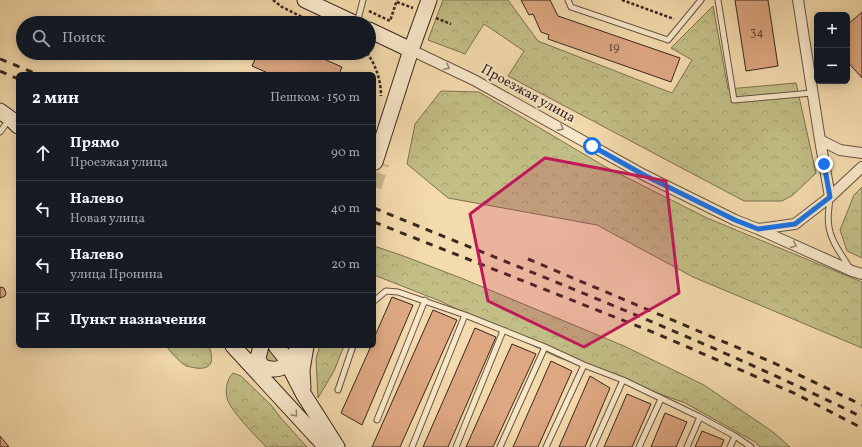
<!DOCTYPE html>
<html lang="ru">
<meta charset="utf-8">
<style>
:root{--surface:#171b24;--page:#20242c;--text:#f1f3f6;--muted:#9ea1a6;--line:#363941}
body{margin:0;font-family:Vollkorn,serif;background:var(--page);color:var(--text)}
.controls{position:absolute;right:12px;top:12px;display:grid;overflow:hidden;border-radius:6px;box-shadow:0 2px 10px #0003}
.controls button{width:36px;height:36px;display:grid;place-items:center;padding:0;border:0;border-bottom:1px solid var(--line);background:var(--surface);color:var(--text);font:20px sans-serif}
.stop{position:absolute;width:12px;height:12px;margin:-9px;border:3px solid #1a73e8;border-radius:50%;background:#fff}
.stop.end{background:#1a73e8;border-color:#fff;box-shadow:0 1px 4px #0008}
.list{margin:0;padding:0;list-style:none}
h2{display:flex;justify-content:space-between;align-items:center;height:52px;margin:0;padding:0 16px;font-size:17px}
h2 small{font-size:13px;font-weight:400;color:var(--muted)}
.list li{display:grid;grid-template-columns:26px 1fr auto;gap:12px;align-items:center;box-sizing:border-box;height:56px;padding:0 16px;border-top:1px solid var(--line)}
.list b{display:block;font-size:15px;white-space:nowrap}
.list p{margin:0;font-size:13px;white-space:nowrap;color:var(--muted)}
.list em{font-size:13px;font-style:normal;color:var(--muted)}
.icon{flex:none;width:22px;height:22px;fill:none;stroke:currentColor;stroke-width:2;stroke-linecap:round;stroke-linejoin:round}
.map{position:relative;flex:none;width:862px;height:447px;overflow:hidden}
.search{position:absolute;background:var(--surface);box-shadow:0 2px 10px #0003;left:16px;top:16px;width:360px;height:44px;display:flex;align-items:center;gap:10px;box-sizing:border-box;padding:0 14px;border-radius:22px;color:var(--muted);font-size:15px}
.panel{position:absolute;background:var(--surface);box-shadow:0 2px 10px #0003;left:16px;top:72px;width:360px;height:276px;border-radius:6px}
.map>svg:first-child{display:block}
</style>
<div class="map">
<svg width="862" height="447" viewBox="0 0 862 447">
<defs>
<pattern id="grass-tufts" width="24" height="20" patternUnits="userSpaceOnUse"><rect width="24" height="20" fill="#c2be85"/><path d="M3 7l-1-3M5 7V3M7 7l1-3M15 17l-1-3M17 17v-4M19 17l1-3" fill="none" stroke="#a7a372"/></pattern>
<pattern id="forest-crowns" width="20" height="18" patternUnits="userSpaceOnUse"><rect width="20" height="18" fill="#c2be85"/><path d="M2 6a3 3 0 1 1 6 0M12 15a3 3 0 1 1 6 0" fill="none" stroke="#a7a372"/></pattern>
</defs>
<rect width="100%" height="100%" fill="#f4dbad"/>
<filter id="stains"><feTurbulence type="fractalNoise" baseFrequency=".005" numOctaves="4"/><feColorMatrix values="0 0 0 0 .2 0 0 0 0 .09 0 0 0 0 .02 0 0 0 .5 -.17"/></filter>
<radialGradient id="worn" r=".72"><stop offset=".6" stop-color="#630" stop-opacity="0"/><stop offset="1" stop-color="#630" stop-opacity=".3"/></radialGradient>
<path fill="url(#grass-tufts)" stroke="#7c7252" d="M 269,350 L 274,351 L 278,358 L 276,362 L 269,365 L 263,355 L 265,352 Z"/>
<path fill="url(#forest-crowns)" stroke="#7c7252" d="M 443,0 L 508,0 L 538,41 L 672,93 L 692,60 L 671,48 L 713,6 L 728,89 L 796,83 L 816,173 L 793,195 L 782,201 L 744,201 L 508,76 L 524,51 L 484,24 L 465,54 L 428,40 Z
M 441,91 L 479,92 L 604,166 L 707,218 L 862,282 L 862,348 L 693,277 L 597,225 L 448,198 L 407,164 L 415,124 Z
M 862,187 L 862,258 L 847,251 L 840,230 L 854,195 Z
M 374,246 L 401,255 L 461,278 L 624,346 L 704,385 L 773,432 L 790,447 L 760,447 L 755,442 L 685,403 L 557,357 L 440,301 L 374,275 Z
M 166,346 L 209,346 C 214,360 213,370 196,368 C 192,367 189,367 186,366 C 178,361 172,353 166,346 Z
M 320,346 L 344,346 L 334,371 L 318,398 L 316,358 Z
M 233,373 L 241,376 L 271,405 L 281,418 L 307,447 L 266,447 C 257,437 230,411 227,398 C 225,389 227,379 233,373 Z"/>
<path fill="#dda781" stroke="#37271f" d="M 521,0 L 550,0 L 558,16 L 680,58 L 671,82 L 548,39 L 549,35 L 541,32 L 533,14 L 529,15 Z
M 735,0 L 768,0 L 778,66 L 746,71 Z
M 862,12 L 862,78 L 847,61 L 847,25 Z
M 258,53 L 310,53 L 342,67 L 339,74 L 270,74 L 252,66 Z
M 0,287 L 4,288 L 6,293 L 5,296 L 0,298 Z
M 392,297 L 413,305 L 362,425 L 341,413 L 371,346 L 374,346 L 374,338 Z
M 433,310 L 457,320 L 400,447 L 372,447 Z
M 475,328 L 496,337 L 448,447 L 423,447 Z
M 512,344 L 536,354 L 493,447 L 466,447 Z
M 551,361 L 572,371 L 538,447 L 513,447 Z
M 590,376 L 610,388 L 585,447 L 559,447 Z
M 627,394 L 651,404 L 632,447 L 604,447 Z
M 665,413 L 687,422 L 676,447 L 651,447 Z
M 702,431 L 724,440 L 721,447 L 695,447 Z
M 0,436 L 9,447 L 0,447 Z"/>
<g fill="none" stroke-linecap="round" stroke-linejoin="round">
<path stroke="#ceb791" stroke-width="15" stroke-dasharray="15 8" stroke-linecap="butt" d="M 374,187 L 382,163"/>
<g stroke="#665442" stroke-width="7">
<path id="service" d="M 568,0 L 571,7 L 668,40 L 701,0
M 718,0 L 734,100 L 812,93
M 357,23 L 363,0
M 0,132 L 9,120
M 830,198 C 829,208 827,217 829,227 C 831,242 843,256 850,269
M 374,301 L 386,291 L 398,292 L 465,315 L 545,347 L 584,365 L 623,380 L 700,417 L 735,436 L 751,447
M 338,390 L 353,346
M 377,420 L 425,300
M 412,447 L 465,315
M 456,447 L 503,331
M 500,447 L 545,347
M 546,447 L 584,365
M 593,447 L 623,380
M 639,447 L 661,399
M 687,447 L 700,417
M 730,447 L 735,436"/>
</g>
<g stroke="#665442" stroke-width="12">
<path id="minor" d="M 798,0 L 820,140 L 830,197
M 411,50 L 474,80 L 644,175 L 735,220 L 758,229 L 852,271 L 862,274
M 820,140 L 840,150 L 862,153
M 758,229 L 795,224 L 830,197 L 862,167"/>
</g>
<g stroke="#37271f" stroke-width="17">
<path id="secondary" d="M 305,0 L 354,23
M 369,30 L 411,50
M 0,111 L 11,119 L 18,126
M 375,162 L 411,50 L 429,0
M 233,346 L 326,447
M 261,346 L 258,358 L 263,371
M 276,346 L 284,356 L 304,395 L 337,447
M 252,361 C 276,376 287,370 299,346
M 303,388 L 302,370 L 306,346"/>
</g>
<path stroke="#37271f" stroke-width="2.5" stroke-dasharray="3 2" stroke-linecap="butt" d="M 273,0 L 282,7 L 314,23
M 622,0 L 674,19
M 397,2 L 413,8
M 369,11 L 390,21 L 397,0
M 436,18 L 451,24
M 367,53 C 376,65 381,81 381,96"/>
<use href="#service" stroke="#f8e8ca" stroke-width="5"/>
<use href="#minor" stroke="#f8e8ca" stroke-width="10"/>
<use href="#secondary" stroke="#f8e8ca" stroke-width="15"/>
<path stroke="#37271f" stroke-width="3" stroke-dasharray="7 7" stroke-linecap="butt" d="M 0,59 L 37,74
M 0,71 L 18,79
M 374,208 C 537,275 704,339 862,417
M 374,222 L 655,333 L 796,394 L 862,428
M 528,259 L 774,363 L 862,405"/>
</g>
<defs><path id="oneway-chevron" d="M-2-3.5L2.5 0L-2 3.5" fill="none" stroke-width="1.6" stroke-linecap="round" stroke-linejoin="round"/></defs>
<g stroke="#988874">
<use href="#oneway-chevron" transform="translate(447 67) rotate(26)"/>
<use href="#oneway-chevron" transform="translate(561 128) rotate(29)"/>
<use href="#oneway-chevron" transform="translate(794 245) rotate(24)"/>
<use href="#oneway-chevron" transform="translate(295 414) rotate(48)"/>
</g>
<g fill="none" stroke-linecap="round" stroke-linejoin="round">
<path stroke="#1a73e8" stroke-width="5" d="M 592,146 L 644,175 L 735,220 L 758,229 L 795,224 L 830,197 L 824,164"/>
</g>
<path fill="#c2185b" fill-opacity="0.2" stroke="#c2185b" stroke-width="3" stroke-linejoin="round" d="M 545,158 L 666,181 L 679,293 L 584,347 L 488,301 L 470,214 Z"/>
<g text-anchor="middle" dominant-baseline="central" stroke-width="3.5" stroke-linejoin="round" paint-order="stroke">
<g font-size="12" fill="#604738">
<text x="757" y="33">34</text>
<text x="614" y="48">19</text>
</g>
<g font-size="14" fill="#37271f" stroke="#f8e8ca">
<text transform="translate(528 94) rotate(29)">Проезжая улица</text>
</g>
</g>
<rect width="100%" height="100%" filter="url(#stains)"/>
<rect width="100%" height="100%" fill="url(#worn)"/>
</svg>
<div class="controls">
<button>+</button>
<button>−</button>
</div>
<div class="stop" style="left:592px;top:146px"></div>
<div class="stop end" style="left:824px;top:164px"></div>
<div class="search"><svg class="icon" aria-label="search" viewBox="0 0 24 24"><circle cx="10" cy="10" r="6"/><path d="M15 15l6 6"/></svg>Поиск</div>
<section class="panel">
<h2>2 мин<small>Пешком · 150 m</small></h2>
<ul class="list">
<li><svg class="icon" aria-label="ahead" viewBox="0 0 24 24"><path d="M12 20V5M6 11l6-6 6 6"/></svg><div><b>Прямо</b><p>Проезжая улица</p></div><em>90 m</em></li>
<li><svg class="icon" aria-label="left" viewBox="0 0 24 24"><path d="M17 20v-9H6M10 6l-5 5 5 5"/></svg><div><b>Налево</b><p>Новая улица</p></div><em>40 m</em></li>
<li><svg class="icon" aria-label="left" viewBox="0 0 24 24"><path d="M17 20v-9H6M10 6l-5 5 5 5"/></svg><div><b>Налево</b><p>улица Пронина</p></div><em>20 m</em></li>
<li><svg class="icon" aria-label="arrive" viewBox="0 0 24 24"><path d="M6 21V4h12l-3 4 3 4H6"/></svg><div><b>Пункт назначения</b></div></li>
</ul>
</section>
</div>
